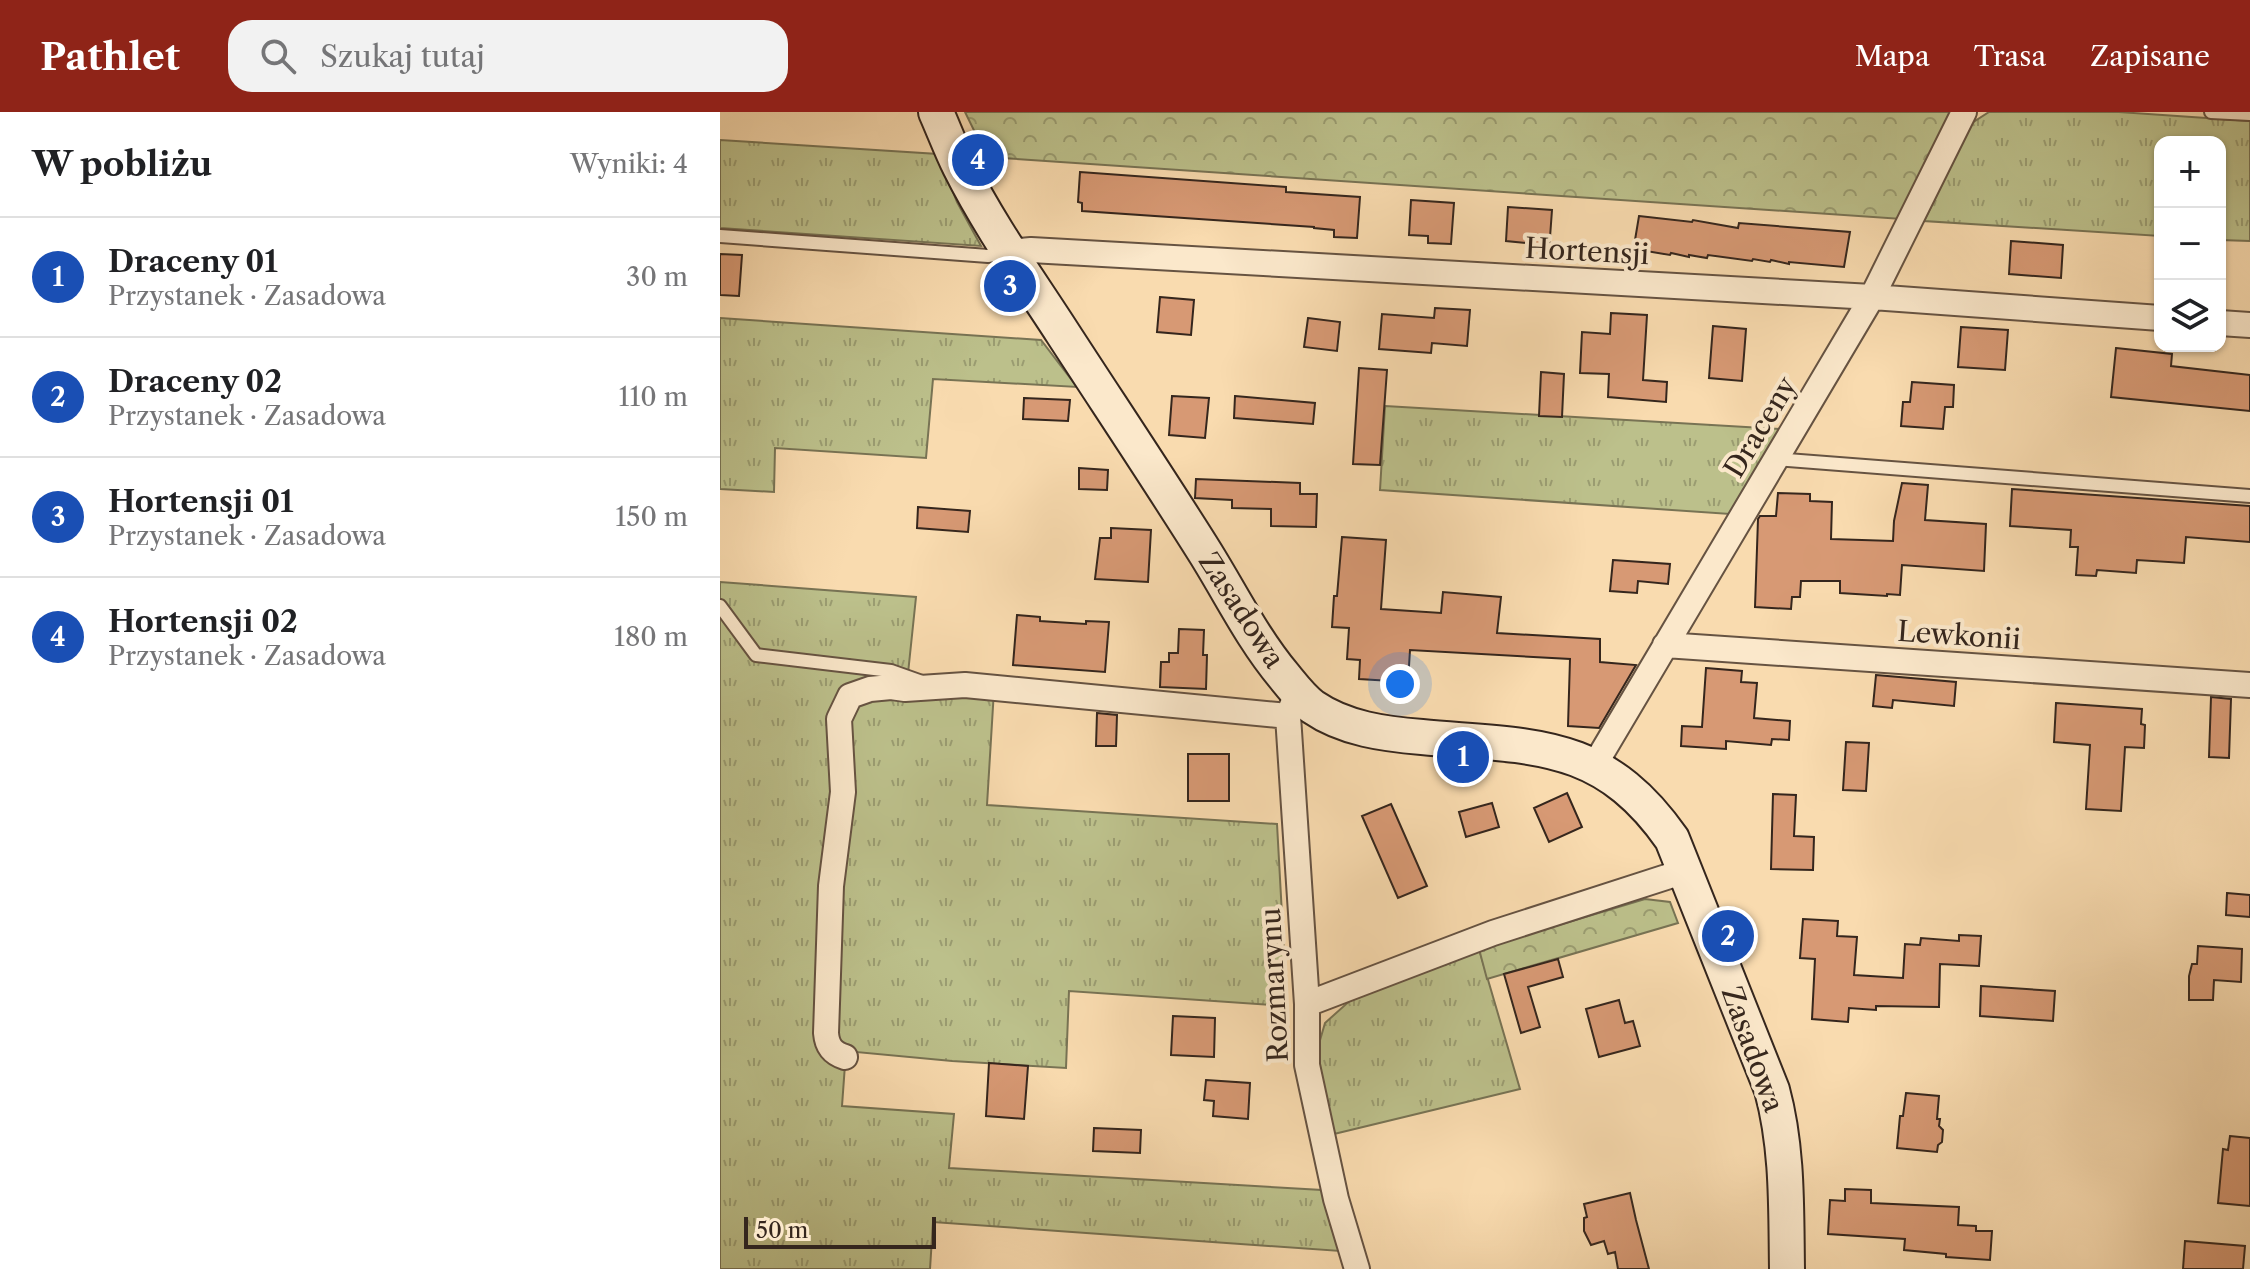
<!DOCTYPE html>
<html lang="pl">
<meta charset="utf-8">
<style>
:root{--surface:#fff;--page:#f2f2f2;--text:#202124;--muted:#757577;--line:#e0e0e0;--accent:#8f2418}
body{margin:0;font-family:"Libre Caslon Text",serif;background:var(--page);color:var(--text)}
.controls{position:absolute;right:24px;top:24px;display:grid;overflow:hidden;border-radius:16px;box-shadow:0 2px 6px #0004}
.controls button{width:72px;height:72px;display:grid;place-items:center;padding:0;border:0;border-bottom:2px solid var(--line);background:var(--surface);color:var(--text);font:40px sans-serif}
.scale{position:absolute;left:24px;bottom:20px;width:192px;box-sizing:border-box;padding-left:8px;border:4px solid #35261d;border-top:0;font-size:22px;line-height:28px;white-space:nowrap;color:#35261d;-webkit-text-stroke:6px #fbe8cb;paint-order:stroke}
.you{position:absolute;left:680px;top:572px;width:28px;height:28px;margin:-20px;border:6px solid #fff;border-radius:50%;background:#1a73e8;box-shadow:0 0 0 12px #1a73e833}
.badge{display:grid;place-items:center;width:52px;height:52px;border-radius:50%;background:var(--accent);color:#fff;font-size:26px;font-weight:700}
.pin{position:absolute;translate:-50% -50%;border:4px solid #fff;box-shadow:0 2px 8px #0006}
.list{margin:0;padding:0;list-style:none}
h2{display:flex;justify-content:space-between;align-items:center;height:104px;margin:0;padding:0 32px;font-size:34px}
h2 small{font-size:26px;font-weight:400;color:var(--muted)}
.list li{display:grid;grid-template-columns:52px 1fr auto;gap:24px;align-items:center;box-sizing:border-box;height:120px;padding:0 32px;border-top:2px solid var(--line)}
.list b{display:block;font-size:30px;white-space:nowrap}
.list p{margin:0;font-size:26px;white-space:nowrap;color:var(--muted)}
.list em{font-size:26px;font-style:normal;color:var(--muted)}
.icon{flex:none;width:44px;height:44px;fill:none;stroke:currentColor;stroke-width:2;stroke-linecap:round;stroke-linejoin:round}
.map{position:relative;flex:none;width:1530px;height:1157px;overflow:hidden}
header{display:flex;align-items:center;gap:48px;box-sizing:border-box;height:112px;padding:0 40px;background:var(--accent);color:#fff}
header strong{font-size:38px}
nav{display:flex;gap:44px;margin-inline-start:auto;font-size:28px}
.search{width:560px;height:72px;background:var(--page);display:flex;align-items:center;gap:20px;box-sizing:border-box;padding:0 28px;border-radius:24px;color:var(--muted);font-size:30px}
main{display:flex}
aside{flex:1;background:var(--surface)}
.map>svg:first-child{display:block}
</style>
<header>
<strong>Pathlet</strong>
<div class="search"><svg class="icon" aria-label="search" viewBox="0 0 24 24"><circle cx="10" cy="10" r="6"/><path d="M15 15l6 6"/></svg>Szukaj tutaj</div>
<nav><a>Mapa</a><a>Trasa</a><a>Zapisane</a></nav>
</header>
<main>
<aside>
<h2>W pobliżu<small>Wyniki: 4</small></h2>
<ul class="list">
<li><span class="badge" style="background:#1a4fb4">1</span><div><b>Draceny 01</b><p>Przystanek · Zasadowa</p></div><em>30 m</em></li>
<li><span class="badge" style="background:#1a4fb4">2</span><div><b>Draceny 02</b><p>Przystanek · Zasadowa</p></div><em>110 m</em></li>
<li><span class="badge" style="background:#1a4fb4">3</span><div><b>Hortensji 01</b><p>Przystanek · Zasadowa</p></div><em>150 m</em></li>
<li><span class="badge" style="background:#1a4fb4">4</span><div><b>Hortensji 02</b><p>Przystanek · Zasadowa</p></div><em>180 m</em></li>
</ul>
</aside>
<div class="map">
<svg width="1530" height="1157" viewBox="0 0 1530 1157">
<defs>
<pattern id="grass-tufts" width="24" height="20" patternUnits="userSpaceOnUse" patternTransform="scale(2)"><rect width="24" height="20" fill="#bcc08b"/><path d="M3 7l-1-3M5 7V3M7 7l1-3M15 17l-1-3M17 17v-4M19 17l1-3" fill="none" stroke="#9a9c71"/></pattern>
<pattern id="forest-crowns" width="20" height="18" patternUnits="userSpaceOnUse" patternTransform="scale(2)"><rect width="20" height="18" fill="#bcc08b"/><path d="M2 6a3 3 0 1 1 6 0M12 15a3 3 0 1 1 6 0" fill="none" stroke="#9a9c71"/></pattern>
</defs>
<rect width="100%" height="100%" fill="#f9dbaf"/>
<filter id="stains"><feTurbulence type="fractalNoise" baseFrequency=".0025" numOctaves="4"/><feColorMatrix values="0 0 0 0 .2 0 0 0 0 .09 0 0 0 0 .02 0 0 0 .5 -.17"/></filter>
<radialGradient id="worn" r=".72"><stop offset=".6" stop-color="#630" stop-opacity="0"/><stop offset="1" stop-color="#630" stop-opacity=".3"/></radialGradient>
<path fill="url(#grass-tufts)" stroke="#787354" stroke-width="2" d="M 1269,0 L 1399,0 L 1530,9 L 1530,129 L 1500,128 L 1500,30 L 1440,30 L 1440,124 L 1204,109 L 1252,11 Z
M 0,28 L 218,42 L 237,90 L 261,134 L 0,116 Z
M 0,206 L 321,228 L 357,275 L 213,267 L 206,346 L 55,336 L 54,380 L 0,377 Z
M 665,294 L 1060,317 L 1010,402 L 660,378 Z
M 0,470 L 196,485 L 187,571 L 274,578 L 267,693 L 557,712 L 567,894 L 349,879 L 346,956 L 232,949 L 126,939 L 122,994 L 234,1002 L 229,1056 L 602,1078 L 620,1139 L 213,1110 L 210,1157 L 0,1157 Z
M 759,837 L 800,977 L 614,1022 L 596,942 L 605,911 L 634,885 Z"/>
<path fill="url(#forest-crowns)" stroke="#787354" stroke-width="2" d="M 245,0 L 1231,0 L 1182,107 L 267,45 Z
M 925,787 L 950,790 L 958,811 L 767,867 L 759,837 Z"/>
<path fill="#d79974" stroke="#35261d" stroke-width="2" d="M 360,60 L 566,75 L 566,80 L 640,85 L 637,126 L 614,125 L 614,118 L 594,116 L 594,115 L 362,99 L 362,91 L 358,90 Z
M 691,88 L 734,91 L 731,132 L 708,131 L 708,124 L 689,123 Z
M 788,95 L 832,98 L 829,139 L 806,137 L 806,131 L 786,129 Z
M 919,104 L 972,110 L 973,108 L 1018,116 L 1019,111 L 1130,120 L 1124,155 L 1069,150 L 1069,152 L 1051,148 L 1050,150 L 1033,147 L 1032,149 L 988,143 L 987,146 L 969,143 L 969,145 L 951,141 L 950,143 L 920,138 L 921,135 L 914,134 Z
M 1291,129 L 1343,133 L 1341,166 L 1289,162 Z
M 0,142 L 22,143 L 19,184 L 0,183 Z
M 440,185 L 474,188 L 471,223 L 437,220 Z
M 715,196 L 750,198 L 747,234 L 712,231 L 711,241 L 659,237 L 662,202 L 714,206 Z
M 891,201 L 927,203 L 923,268 L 947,270 L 946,290 L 888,285 L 889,262 L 860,261 L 862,220 L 890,222 Z
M 588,206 L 620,210 L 617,239 L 584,235 Z
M 993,214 L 1026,217 L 1022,269 L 989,266 Z
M 1241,215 L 1288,218 L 1285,258 L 1238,255 Z
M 1396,236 L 1452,242 L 1451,254 L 1530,263 L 1530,299 L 1391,285 Z
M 639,256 L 667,258 L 660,353 L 633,352 Z
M 821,260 L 844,262 L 842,305 L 819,304 Z
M 1192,270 L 1234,273 L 1233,295 L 1225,295 L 1223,317 L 1181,314 L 1183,290 L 1190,290 Z
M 452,284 L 489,286 L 485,326 L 449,323 Z
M 515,284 L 595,291 L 593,312 L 514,306 Z
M 304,286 L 350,288 L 348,309 L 303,307 Z
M 359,356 L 388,358 L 387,378 L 359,377 Z
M 476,367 L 580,371 L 580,382 L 597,382 L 596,415 L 551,414 L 551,397 L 512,396 L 512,388 L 475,386 Z
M 1182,371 L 1208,373 L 1205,408 L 1266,412 L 1264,459 L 1182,453 L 1180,483 L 1167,482 L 1167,484 L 1120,481 L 1120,469 L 1081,469 L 1080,485 L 1072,485 L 1071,497 L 1035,495 L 1038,407 L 1040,404 L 1056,404 L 1058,381 L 1090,382 L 1090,389 L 1112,390 L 1111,427 L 1173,429 L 1174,409 Z
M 1292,377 L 1530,394 L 1530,430 L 1466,425 L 1464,451 L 1417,448 L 1416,461 L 1377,458 L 1376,464 L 1356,463 L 1358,435 L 1350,435 L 1351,418 L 1290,414 Z
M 198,395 L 250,399 L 248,420 L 197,416 Z
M 391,416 L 431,418 L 428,470 L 375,467 L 380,426 L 391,426 Z
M 622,425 L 666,428 L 661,497 L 721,501 L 723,480 L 781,485 L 777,521 L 880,527 L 880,550 L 916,553 L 879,616 L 848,614 L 850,547 L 690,538 L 688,570 L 639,567 L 640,548 L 627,547 L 629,516 L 612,515 L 614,484 L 617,484 Z
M 893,448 L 950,452 L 948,472 L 918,469 L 917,481 L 890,479 Z
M 297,503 L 320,505 L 320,509 L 366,512 L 366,509 L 389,510 L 385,560 L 293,553 Z
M 459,517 L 484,518 L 483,543 L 487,543 L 486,577 L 440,575 L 441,550 L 449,550 L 449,541 L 458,541 Z
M 986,556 L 1022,559 L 1021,570 L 1037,571 L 1034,606 L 1070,609 L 1069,628 L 1052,627 L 1051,633 L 1006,629 L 1006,637 L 961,634 L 962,614 L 982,615 Z
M 1156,563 L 1236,570 L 1234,594 L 1173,588 L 1172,596 L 1153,594 Z
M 1491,585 L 1511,587 L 1509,646 L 1489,645 Z
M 1336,591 L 1422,597 L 1421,612 L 1425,613 L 1424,636 L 1405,635 L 1401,699 L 1366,697 L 1370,633 L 1334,630 Z
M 377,601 L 397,603 L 396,634 L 376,634 Z
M 1126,630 L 1149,631 L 1146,679 L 1123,678 Z
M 468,642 L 509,642 L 509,689 L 468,689 Z
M 847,681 L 862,715 L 829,730 L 814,696 Z
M 1053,682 L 1076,683 L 1074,724 L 1094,725 L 1093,758 L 1051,757 Z
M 772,691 L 779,715 L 746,725 L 739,700 Z
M 671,692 L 707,774 L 678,786 L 642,704 Z
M 1507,781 L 1530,783 L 1530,805 L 1506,803 Z
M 1083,807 L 1118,809 L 1117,824 L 1137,825 L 1134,863 L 1183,866 L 1185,832 L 1200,833 L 1201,826 L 1239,829 L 1239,823 L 1261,824 L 1259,854 L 1220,852 L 1219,895 L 1156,894 L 1156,898 L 1129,896 L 1128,910 L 1092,907 L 1095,847 L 1080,846 Z
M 1478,834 L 1522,837 L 1521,870 L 1494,868 L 1493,888 L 1469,888 L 1469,864 L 1472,852 L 1477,852 Z
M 838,847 L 843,865 L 808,875 L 820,915 L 801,921 L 784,862 Z
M 1261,874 L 1335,879 L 1333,909 L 1260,904 Z
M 899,888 L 905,911 L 913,909 L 920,934 L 879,945 L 866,897 Z
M 453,904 L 495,906 L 494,945 L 451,943 Z
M 269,951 L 308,954 L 304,1007 L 266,1004 Z
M 486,968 L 530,971 L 528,1007 L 493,1004 L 494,989 L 484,988 Z
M 1186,981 L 1219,984 L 1217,1007 L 1220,1007 L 1219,1014 L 1223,1018 L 1222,1030 L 1218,1033 L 1217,1040 L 1177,1036 L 1180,1004 L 1183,1004 Z
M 374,1016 L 421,1018 L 420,1041 L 373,1039 Z
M 1510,1024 L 1530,1026 L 1530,1094 L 1498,1091 L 1503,1037 L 1508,1038 Z
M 1125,1077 L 1151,1078 L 1151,1091 L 1239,1095 L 1238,1113 L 1256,1114 L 1256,1119 L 1272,1119 L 1270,1148 L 1226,1145 L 1226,1142 L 1184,1138 L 1185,1127 L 1108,1122 L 1110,1088 L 1125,1089 Z
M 910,1081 L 916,1108 L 929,1157 L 898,1157 L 895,1140 L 888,1142 L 884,1129 L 871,1133 L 864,1119 L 864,1106 L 867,1105 L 864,1092 Z
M 1465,1129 L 1525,1134 L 1523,1157 L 1463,1157 Z"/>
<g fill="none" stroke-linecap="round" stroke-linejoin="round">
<g stroke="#665342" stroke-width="16">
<path id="lane" d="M 1491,0 L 1530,2
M 0,124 L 268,144 L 288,140
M 1056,347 L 1530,384
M 0,494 L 36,543 L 171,559 L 202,570"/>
</g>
<g stroke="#665342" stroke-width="28">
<path id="street" d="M 290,140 L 311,138 L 1152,185 L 1440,206
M 1500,211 L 1530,213
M 945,533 L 1530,573
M 573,591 L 568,604 L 587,892 L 587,953 L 616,1087 L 637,1157
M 874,654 L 1152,185 L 1244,0
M 587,892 L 773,821 L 965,759
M 125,945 C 112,941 107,934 106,921 L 111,774 L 123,680 L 119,607 L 130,584 L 150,577 L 171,575 L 185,577 L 245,573 L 568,604"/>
</g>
<g stroke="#35261d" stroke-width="38">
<path id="secondary" d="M 216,0 C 224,18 231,37 240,55 C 269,113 307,166 342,220 C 390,294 439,367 486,442 C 512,484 533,527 564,564 C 573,575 582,587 593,595 C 625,617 665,622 702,625 C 812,635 882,627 952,727 L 1052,978 C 1068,1037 1066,1097 1067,1157"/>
</g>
<use href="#lane" stroke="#fbe8cb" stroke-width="12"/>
<use href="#street" stroke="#fbe8cb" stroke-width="24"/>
<use href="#secondary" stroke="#fbe8cb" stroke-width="34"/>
</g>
<g text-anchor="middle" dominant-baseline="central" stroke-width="8" stroke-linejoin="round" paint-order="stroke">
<g font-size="28" fill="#35261d" stroke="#fbe8cb">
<text transform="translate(867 139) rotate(3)">Hortensji</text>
<text transform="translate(1040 315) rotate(-59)">Draceny</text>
<text transform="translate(522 498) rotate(57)">Zasadowa</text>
<text transform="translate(1239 523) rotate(4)">Lewkonii</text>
<text transform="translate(554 873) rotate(-93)">Rozmarynu</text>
<text transform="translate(1033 937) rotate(70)">Zasadowa</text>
</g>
</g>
<rect width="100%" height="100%" filter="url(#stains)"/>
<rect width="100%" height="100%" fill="url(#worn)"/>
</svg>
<div class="controls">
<button>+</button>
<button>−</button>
<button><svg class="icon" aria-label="layers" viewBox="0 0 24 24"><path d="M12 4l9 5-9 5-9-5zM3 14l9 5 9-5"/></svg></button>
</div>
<div class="scale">50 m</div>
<div class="you"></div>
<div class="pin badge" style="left:743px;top:645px;background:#1a4fb4">1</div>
<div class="pin badge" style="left:1008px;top:824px;background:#1a4fb4">2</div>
<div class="pin badge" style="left:290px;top:174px;background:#1a4fb4">3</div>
<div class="pin badge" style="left:258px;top:48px;background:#1a4fb4">4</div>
</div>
</main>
